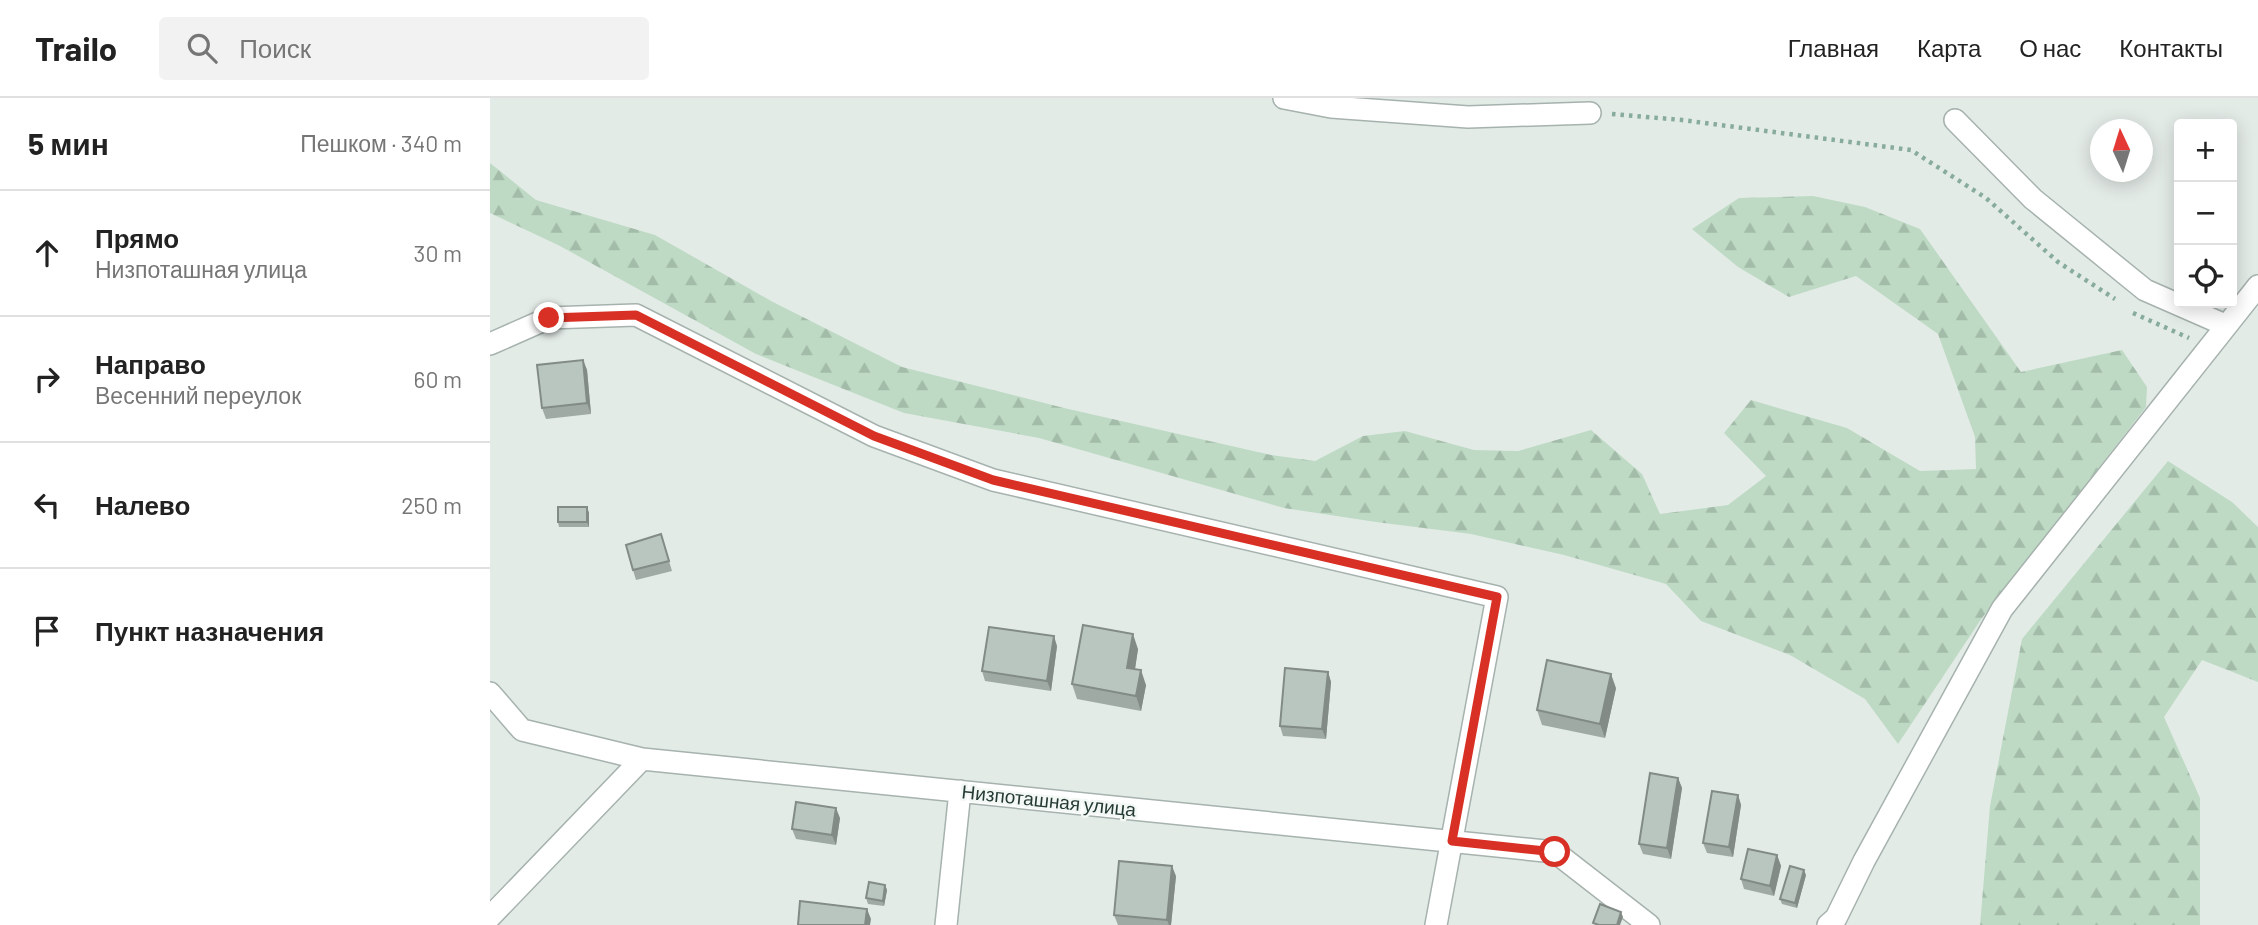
<!DOCTYPE html>
<html lang="ru">
<meta charset="utf-8">
<style>
:root{--surface:#fff;--page:#f2f2f2;--text:#222;--muted:#767676;--line:#e0e0e0}
body{margin:0;font-family:Barlow,sans-serif;background:var(--page);color:var(--text)}
.controls{position:absolute;right:21px;top:21px;display:grid;overflow:hidden;border-radius:7px;box-shadow:0 4px 18px #0003}
.controls button{width:63px;height:63px;display:grid;place-items:center;padding:0;border:0;border-bottom:2px solid var(--line);background:var(--surface);color:var(--text);font:35px sans-serif}
.compass{position:absolute;left:1600px;top:21px;width:63px;height:63px;border-radius:50%;background:var(--surface);box-shadow:0 4px 18px #0003;rotate:356deg}
.stop{position:absolute;width:21px;height:21px;margin:-16px;border:5px solid #d93025;border-radius:50%;background:#fff}
.stop.end{background:#d93025;border-color:#fff;box-shadow:0 2px 7px #0008}
.list{margin:0;padding:0;list-style:none}
h2{display:flex;justify-content:space-between;align-items:center;height:91px;margin:0;padding:0 28px;font-size:30px}
h2 small{font-size:23px;font-weight:400;color:var(--muted)}
.list li{display:grid;grid-template-columns:46px 1fr auto;gap:21px;align-items:center;box-sizing:border-box;height:126px;padding:0 28px;border-top:2px solid var(--line)}
.list b{display:block;font-size:26px;white-space:nowrap}
.list p{margin:0;font-size:23px;white-space:nowrap;color:var(--muted)}
.list em{font-size:23px;font-style:normal;color:var(--muted)}
.icon{flex:none;width:38px;height:38px;fill:none;stroke:currentColor;stroke-width:2;stroke-linecap:round;stroke-linejoin:round}
.map{position:relative;flex:none;width:1768px;height:827px;overflow:hidden}
header{display:flex;align-items:center;gap:42px;box-sizing:border-box;height:98px;padding:0 35px;background:var(--surface);border-bottom:2px solid var(--line)}
header strong{font-size:33px}
nav{display:flex;gap:38px;margin-inline-start:auto;font-size:24px}
.search{width:490px;height:63px;background:var(--page);display:flex;align-items:center;gap:18px;box-sizing:border-box;padding:0 24px;border-radius:7px;color:var(--muted);font-size:26px}
main{display:flex}
aside{flex:1;background:var(--surface)}
.map>svg:first-child{display:block}
</style>
<header>
<strong>Trailo</strong>
<div class="search"><svg class="icon" aria-label="search" viewBox="0 0 24 24"><circle cx="10" cy="10" r="6"/><path d="M15 15l6 6"/></svg>Поиск</div>
<nav><a>Главная</a><a>Карта</a><a>О нас</a><a>Контакты</a></nav>
</header>
<main>
<aside>
<h2>5 мин<small>Пешком · 340 m</small></h2>
<ul class="list">
<li><svg class="icon" aria-label="ahead" viewBox="0 0 24 24"><path d="M12 20V5M6 11l6-6 6 6"/></svg><div><b>Прямо</b><p>Низпоташная улица</p></div><em>30 m</em></li>
<li><svg class="icon" aria-label="right" viewBox="0 0 24 24"><path d="M7 20v-9h11M14 6l5 5-5 5"/></svg><div><b>Направо</b><p>Весенний переулок</p></div><em>60 m</em></li>
<li><svg class="icon" aria-label="left" viewBox="0 0 24 24"><path d="M17 20v-9H6M10 6l-5 5 5 5"/></svg><div><b>Налево</b></div><em>250 m</em></li>
<li><svg class="icon" aria-label="arrive" viewBox="0 0 24 24"><path d="M6 21V4h12l-3 4 3 4H6"/></svg><div><b>Пункт назначения</b></div></li>
</ul>
</aside>
<div class="map">
<svg width="1768" height="827" viewBox="0 0 1768 827">
<defs>
<pattern id="forest-firs" width="22" height="20" patternUnits="userSpaceOnUse" patternTransform="scale(1.75)"><rect width="22" height="20" fill="#bedac4"/><path d="M5 1l3.5 6h-7zM16 11l3.5 6h-7z" fill="#a3bca9"/></pattern>
</defs>
<rect width="100%" height="100%" fill="#e3ebe7"/>
<path fill="url(#forest-firs)" d="M 0,65 L 46,102 L 165,137 L 283,204 L 412,269 L 574,310 L 781,357 L 825,363 L 873,338 L 915,333 L 984,352 L 1028,353 L 1101,332 L 1152,376 L 1170,416 L 1238,407 L 1276,378 L 1234,335 L 1261,302 L 1357,330 L 1430,373 L 1486,371 L 1485,339 L 1448,236 L 1366,178 L 1299,199 L 1248,169 L 1202,131 L 1249,100 L 1323,98 L 1375,109 L 1430,131 L 1531,274 L 1632,252 L 1657,289 L 1656,309 L 1492,520 L 1408,646 L 1375,601 L 1300,557 L 1211,523 L 1176,486 L 1074,457 L 981,436 L 886,424 L 794,410 L 549,340 L 414,315 L 266,256 L 70,148 L 0,115 Z
M 1678,363 L 1742,404 L 1768,429 L 1768,584 L 1712,562 L 1674,619 L 1710,700 L 1710,827 L 1490,827 L 1500,708 L 1532,541 Z"/>
<g fill="none" stroke-linecap="round" stroke-linejoin="round">
<g stroke="#a6b2ad" stroke-width="24">
<path id="minor" d="M 794,0 L 841,9 L 978,19 L 1100,15
M 1465,22 L 1543,101 L 1655,192 L 1735,227
M 0,246 L 59,220 L 146,217 L 384,338 L 503,382 L 1007,499 L 946,827
M 0,595 L 32,632 L 152,661 L 1065,754 L 1159,827
M 0,819 L 152,661
M 456,827 L 470,693
M 1338,827 L 1346,820 L 1374,763 L 1512,511 L 1768,188"/>
</g>
<path stroke="#87ab9d" stroke-width="4.5" stroke-dasharray="3.5 5" stroke-linecap="butt" d="M 1122,16 L 1192,22 L 1421,52 L 1496,100 L 1568,164 L 1625,201
M 1643,215 L 1699,240"/>
<use href="#minor" stroke="#fff" stroke-width="21"/>
</g>
<path fill="#9faaa5" d="M 93,262 L 97,272 L 101,316 L 56,321 L 52,310 Z
M 97,409 L 99,415 L 99,429 L 69,429 L 68,424 Z
M 171,436 L 182,473 L 146,482 L 143,472 Z
M 567,548 L 561,593 L 495,583 L 492,573 Z
M 648,551 L 645,571 L 656,587 L 651,613 L 587,601 L 582,586 Z
M 838,574 L 841,584 L 836,641 L 793,638 L 790,628 Z
M 1126,590 L 1115,640 L 1052,627 L 1047,612 Z
M 1188,680 L 1192,690 L 1181,761 L 1153,756 L 1149,746 Z
M 1248,697 L 1251,707 L 1243,759 L 1217,755 L 1213,745 Z
M 350,720 L 346,747 L 306,741 L 302,731 Z
M 1287,757 L 1291,768 L 1284,798 L 1254,791 L 1251,781 Z
M 1316,777 L 1307,810 L 1292,806 L 1290,801 Z
M 686,778 L 681,827 L 628,827 L 624,817 Z
M 395,787 L 397,792 L 394,808 L 378,806 L 376,800 Z"/>
<path fill="#828b86" d="M 93,262 L 97,272 L 101,316 L 97,305 Z
M 97,409 L 99,415 L 99,429 L 97,424 Z
M 643,536 L 648,551 L 643,584 L 637,570 Z
M 564,538 L 567,548 L 561,593 L 557,583 Z
M 651,572 L 656,587 L 651,613 L 646,598 Z
M 838,574 L 841,584 L 836,641 L 832,631 Z
M 1121,576 L 1126,590 L 1115,640 L 1110,626 Z
M 1188,680 L 1192,690 L 1181,761 L 1177,750 Z
M 1248,697 L 1251,707 L 1243,759 L 1239,749 Z
M 346,710 L 350,720 L 346,747 L 342,737 Z
M 1287,757 L 1291,768 L 1284,798 L 1280,788 Z
M 682,768 L 686,778 L 681,827 L 679,827 L 677,822 Z
M 1314,772 L 1316,777 L 1307,810 L 1305,805 Z
M 395,787 L 397,792 L 394,808 L 393,803 Z
M 377,811 L 381,821 L 380,827 L 375,827 Z
M 1131,814 L 1133,819 L 1130,827 L 1127,827 Z"/>
<path fill="#b9c6c0" stroke="#828b86" stroke-width="2" d="M 93,262 L 97,305 L 52,310 L 47,267 Z
M 68,409 L 97,409 L 97,424 L 68,424 Z
M 171,436 L 179,463 L 143,472 L 136,447 Z
M 593,527 L 643,536 L 637,570 L 651,572 L 646,598 L 582,586 Z
M 499,529 L 564,538 L 557,583 L 492,573 Z
M 1057,562 L 1121,576 L 1110,626 L 1047,612 Z
M 795,570 L 838,574 L 832,631 L 790,628 Z
M 1160,675 L 1188,680 L 1177,750 L 1149,746 Z
M 1222,693 L 1248,697 L 1239,749 L 1213,745 Z
M 306,704 L 346,710 L 342,737 L 302,731 Z
M 1258,751 L 1287,757 L 1280,788 L 1251,781 Z
M 629,763 L 682,768 L 677,822 L 624,817 Z
M 1300,768 L 1314,772 L 1305,805 L 1290,801 Z
M 379,784 L 395,787 L 393,803 L 376,800 Z
M 310,803 L 377,811 L 375,827 L 308,827 Z
M 1110,806 L 1131,814 L 1127,827 L 1109,827 L 1103,825 Z"/>
<g fill="none" stroke-linecap="round" stroke-linejoin="round">
<path stroke="#d93025" stroke-width="9" d="M 59,220 L 146,217 L 384,338 L 503,382 L 1007,499 L 962,743 L 1065,754"/>
</g>
<g text-anchor="middle" dominant-baseline="central" stroke-width="5" stroke-linejoin="round" paint-order="stroke">
<g font-size="19" fill="#253a33" stroke="#f3f8f5">
<text transform="translate(559 702) rotate(6)">Низпоташная улица</text>
</g>
</g>
</svg>
<div class="controls">
<button>+</button>
<button>−</button>
<button><svg class="icon" aria-label="locate" viewBox="0 0 24 24"><circle cx="12" cy="12" r="6"/><path d="M12 2v4M12 18v4M2 12h4M18 12h4"/></svg></button>
</div>
<svg class="compass" viewBox="-18 -18 36 36"><path d="M0-13l5 13h-10z" fill="#e53935"/><path d="M0 13l5-13h-10z" fill="#767676"/></svg>
<div class="stop" style="left:1065px;top:754px"></div>
<div class="stop end" style="left:59px;top:220px"></div>
</div>
</main>
